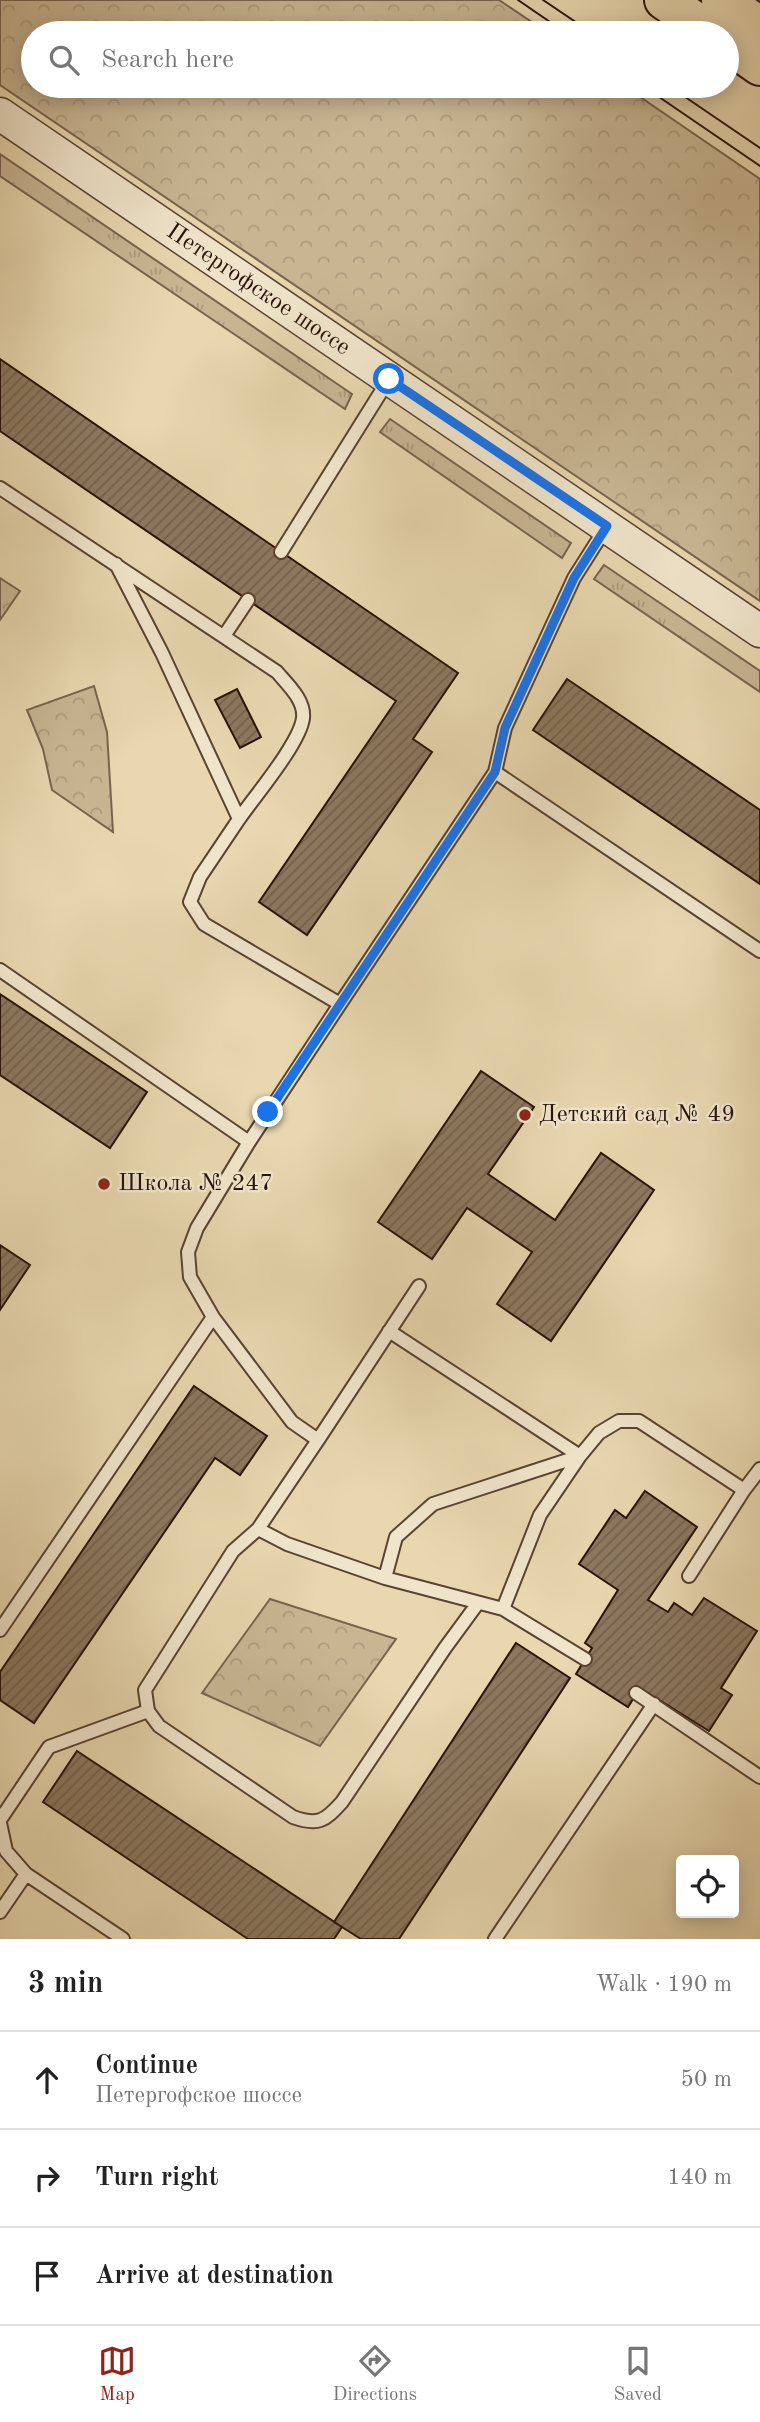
<!DOCTYPE html>
<meta charset="utf-8">
<style>
:root{--surface:#fff;--page:#f6f6f6;--text:#222;--muted:#767676;--line:#e0e0e0;--accent:#8f2418}
body{margin:0;font-family:"Old Standard TT",serif;background:var(--page);color:var(--text)}
.controls{position:absolute;right:21px;bottom:21px;display:grid;overflow:hidden;border-radius:7px;box-shadow:0 4px 18px #0003}
.controls button{width:63px;height:63px;display:grid;place-items:center;padding:0;border:0;border-bottom:2px solid var(--line);background:var(--surface);color:var(--text);font:35px sans-serif}
.stop{position:absolute;width:21px;height:21px;margin:-16px;border:5px solid #1a73e8;border-radius:50%;background:#fff}
.stop.end{background:#1a73e8;border-color:#fff;box-shadow:0 2px 7px #0008}
.list{margin:0;padding:0;list-style:none}
h2{display:flex;justify-content:space-between;align-items:center;height:91px;margin:0;padding:0 28px;font-size:30px}
h2 small{font-size:23px;font-weight:400;color:var(--muted)}
.list li{display:grid;grid-template-columns:46px 1fr auto;gap:21px;align-items:center;box-sizing:border-box;height:98px;padding:0 28px;border-top:2px solid var(--line)}
.list b{display:block;font-size:26px;white-space:nowrap}
.list p{margin:0;font-size:23px;white-space:nowrap;color:var(--muted)}
.list em{font-size:23px;font-style:normal;color:var(--muted)}
.icon{flex:none;width:38px;height:38px;fill:none;stroke:currentColor;stroke-width:2;stroke-linecap:round;stroke-linejoin:round}
.map{position:relative;flex:none;width:760px;height:1939px;overflow:hidden}
.search{position:absolute;background:var(--surface);box-shadow:0 4px 18px #0003;left:21px;right:21px;top:21px;height:77px;display:flex;align-items:center;gap:18px;box-sizing:border-box;padding:0 24px;border-radius:38px;color:var(--muted);font-size:26px}
.sheet{height:385px;background:var(--surface)}
nav{display:flex;justify-content:space-around;align-items:center;box-sizing:border-box;height:98px;border-top:2px solid var(--line);background:var(--surface);font-size:19px;color:var(--muted)}
nav a{display:grid;justify-items:center;gap:4px}
nav .on{color:var(--accent)}
.map>svg:first-child{display:block}
</style>
<div class="map">
<svg width="760" height="1939" viewBox="0 0 760 1939">
<defs>
<pattern id="grass-tufts" width="24" height="20" patternUnits="userSpaceOnUse" patternTransform="scale(1.75)"><rect width="24" height="20" fill="#c8b693"/><path d="M3 7l-1-3M5 7V3M7 7l1-3M15 17l-1-3M17 17v-4M19 17l1-3" fill="none" stroke="#ac9b7d"/></pattern>
<pattern id="forest-crowns" width="20" height="18" patternUnits="userSpaceOnUse" patternTransform="scale(1.75)"><rect width="20" height="18" fill="#c8b693"/><path d="M2 6a3 3 0 1 1 6 0M12 15a3 3 0 1 1 6 0" fill="none" stroke="#ac9b7d"/></pattern>
<pattern id="building-hatch" width="6" height="6" patternUnits="userSpaceOnUse" patternTransform="scale(1.75)"><rect width="6" height="6" fill="#8c785f"/><path d="M-1 1l2-2M0 6l6-6M5 7l2-2" fill="none" stroke="#72614c"/></pattern>
</defs>
<rect width="100%" height="100%" fill="#e8d7af"/>
<filter id="stains"><feTurbulence type="fractalNoise" baseFrequency=".00286" numOctaves="4"/><feColorMatrix values="0 0 0 0 .2 0 0 0 0 .09 0 0 0 0 .02 0 0 0 .5 -.17"/></filter>
<radialGradient id="worn" r=".72"><stop offset=".6" stop-color="#630" stop-opacity="0"/><stop offset="1" stop-color="#630" stop-opacity=".3"/></radialGradient>
<path fill="url(#grass-tufts)" stroke="#78644e" stroke-width="2" d="M 0,154 L 352,394 L 345,409 L 0,176 Z
M 390,419 L 571,543 L 562,558 L 380,432 Z
M 604,565 L 760,671 L 760,692 L 594,579 Z"/>
<path fill="url(#forest-crowns)" stroke="#78644e" stroke-width="2" d="M 0,0 L 499,0 L 548,33 L 33,33 L 33,86 L 624,86 L 760,179 L 760,601 L 0,85 Z
M 0,578 L 20,591 L 0,620 Z
M 94,686 L 107,732 L 113,832 L 52,790 L 43,749 L 27,710 Z
M 270,1599 L 396,1639 L 320,1746 L 202,1693 Z"/>
<path fill="url(#building-hatch)" stroke="#291208" stroke-width="2" d="M 0,359 L 458,673 L 413,739 L 432,752 L 307,935 L 259,902 L 396,701 L 0,431 Z
M 567,679 L 760,810 L 760,884 L 533,730 Z
M 237,689 L 261,737 L 240,748 L 215,700 Z
M 0,994 L 147,1092 L 110,1148 L 0,1075 Z
M 481,1071 L 534,1107 L 488,1174 L 555,1220 L 601,1153 L 654,1190 L 551,1341 L 497,1304 L 532,1252 L 467,1208 L 432,1259 L 378,1222 Z
M 0,1245 L 30,1265 L 0,1310 Z
M 194,1386 L 267,1436 L 240,1475 L 215,1458 L 34,1723 L 0,1700 L 0,1672 Z
M 645,1491 L 697,1527 L 648,1600 L 668,1612 L 674,1603 L 692,1615 L 704,1598 L 757,1631 L 721,1688 L 732,1695 L 709,1731 L 640,1688 L 628,1707 L 576,1674 L 592,1648 L 585,1643 L 618,1590 L 579,1564 L 615,1510 L 626,1518 Z
M 516,1643 L 570,1678 L 399,1939 L 361,1939 L 334,1922 Z
M 77,1751 L 342,1927 L 334,1939 L 248,1939 L 43,1802 Z"/>
<g fill="none" stroke-linecap="round" stroke-linejoin="round">
<g stroke="#594332" stroke-width="16">
<path id="service" d="M 0,488 L 277,672 C 287,684 305,700 303,718 C 300,743 255,796 239,819 L 162,653 L 116,564
M 281,552 L 389,379
M 224,636 L 248,600
M 495,772 L 760,951
M 239,819 L 200,877 L 190,902 L 204,924 L 340,1004 L 495,772 L 505,728 L 574,578 L 607,526
M 0,970 L 249,1142
M 340,1004 L 249,1142 L 197,1228 L 188,1252 L 190,1277 L 213,1317 L 292,1422 L 318,1440 L 258,1529 L 233,1551 L 145,1690 L 148,1711 L 159,1726 L 293,1817 C 318,1826 325,1821 342,1802 L 445,1648 L 478,1603
M 389,1331 L 580,1456 L 540,1515 L 503,1609
M 318,1440 L 419,1286
M 258,1529 L 287,1544 L 385,1578 L 503,1609 L 585,1659
M 689,1576 L 744,1490
M 385,1578 L 396,1537 L 433,1504 L 580,1456 L 599,1433 L 619,1421 L 639,1421 L 744,1490 L 760,1469
M 0,1630 L 213,1317
M 636,1693 L 760,1777
M 0,1820 L 49,1747 L 148,1711
M 0,1823 L 6,1851 L 26,1874 L 123,1939
M 0,1912 L 26,1874
M 495,1939 L 654,1704"/>
</g>
<g stroke="#594332" stroke-width="35">
<path id="tertiary" d="M 0,114 L 760,631"/>
</g>
<g stroke="#291208" stroke-width="42">
<path id="primary" d="M 664,0 L 712,33
M 721,0 L 760,26
M 727,43 L 760,66"/>
</g>
<use href="#service" stroke="#f0e5cb" stroke-width="12"/>
<use href="#tertiary" stroke="#f0e5cb" stroke-width="32"/>
<use href="#primary" stroke="#e8d7af" stroke-width="38"/>
<path stroke="#291208" stroke-width="2" d="M 518,0 L 566,33
M 543,0 L 592,33
M 643,86 L 760,166
M 669,86 L 760,148"/>
</g>
<g fill="none" stroke-linecap="round" stroke-linejoin="round">
<path stroke="#1a73e8" stroke-width="9" d="M 268,1112 L 495,772 L 505,728 L 574,578 L 607,526 L 389,379"/>
</g>
<g fill="#8f2418" stroke="#f0e5cb" stroke-width="2.5">
<circle cx="525" cy="1115" r="7"/>
<circle cx="104" cy="1184" r="7"/>
</g>
<g text-anchor="middle" dominant-baseline="central" stroke-width="5" stroke-linejoin="round" paint-order="stroke">
<g font-size="24" fill="#291208" stroke="#f0e5cb">
<text transform="translate(258 290) rotate(34)">Петергофское шоссе</text>
</g>
<g font-size="24" fill="#291208" stroke="#f0e5cb" text-anchor="start">
<text x="539" y="1115">Детский сад № 49</text>
<text x="118" y="1184">Школа № 247</text>
</g>
</g>
<rect width="100%" height="100%" filter="url(#stains)"/>
<rect width="100%" height="100%" fill="url(#worn)"/>
</svg>
<div class="controls">
<button><svg class="icon" aria-label="locate" viewBox="0 0 24 24"><circle cx="12" cy="12" r="6"/><path d="M12 2v4M12 18v4M2 12h4M18 12h4"/></svg></button>
</div>
<div class="stop" style="left:389px;top:379px"></div>
<div class="stop end" style="left:268px;top:1112px"></div>
<div class="search"><svg class="icon" aria-label="search" viewBox="0 0 24 24"><circle cx="10" cy="10" r="6"/><path d="M15 15l6 6"/></svg>Search here</div>
</div>
<section class="sheet">
<h2>3 min<small>Walk · 190 m</small></h2>
<ul class="list">
<li><svg class="icon" aria-label="ahead" viewBox="0 0 24 24"><path d="M12 20V5M6 11l6-6 6 6"/></svg><div><b>Continue</b><p>Петергофское шоссе</p></div><em>50 m</em></li>
<li><svg class="icon" aria-label="right" viewBox="0 0 24 24"><path d="M7 20v-9h11M14 6l5 5-5 5"/></svg><div><b>Turn right</b></div><em>140 m</em></li>
<li><svg class="icon" aria-label="arrive" viewBox="0 0 24 24"><path d="M6 21V4h12l-3 4 3 4H6"/></svg><div><b>Arrive at destination</b></div></li>
</ul>
</section>
<nav>
<a class="on"><svg class="icon" aria-label="map" viewBox="0 0 24 24"><path d="M3 6l6-2 6 2 6-2v14l-6 2-6-2-6 2zM9 4v14M15 6v14"/></svg>Map</a>
<a><svg class="icon" aria-label="directions" viewBox="0 0 24 24"><path d="M12 3l9 9-9 9-9-9zM9 14v-3h6M13 9l2 2-2 2"/></svg>Directions</a>
<a><svg class="icon" aria-label="saved" viewBox="0 0 24 24"><path d="M7 4h10v16l-5-4-5 4z"/></svg>Saved</a>
</nav>
